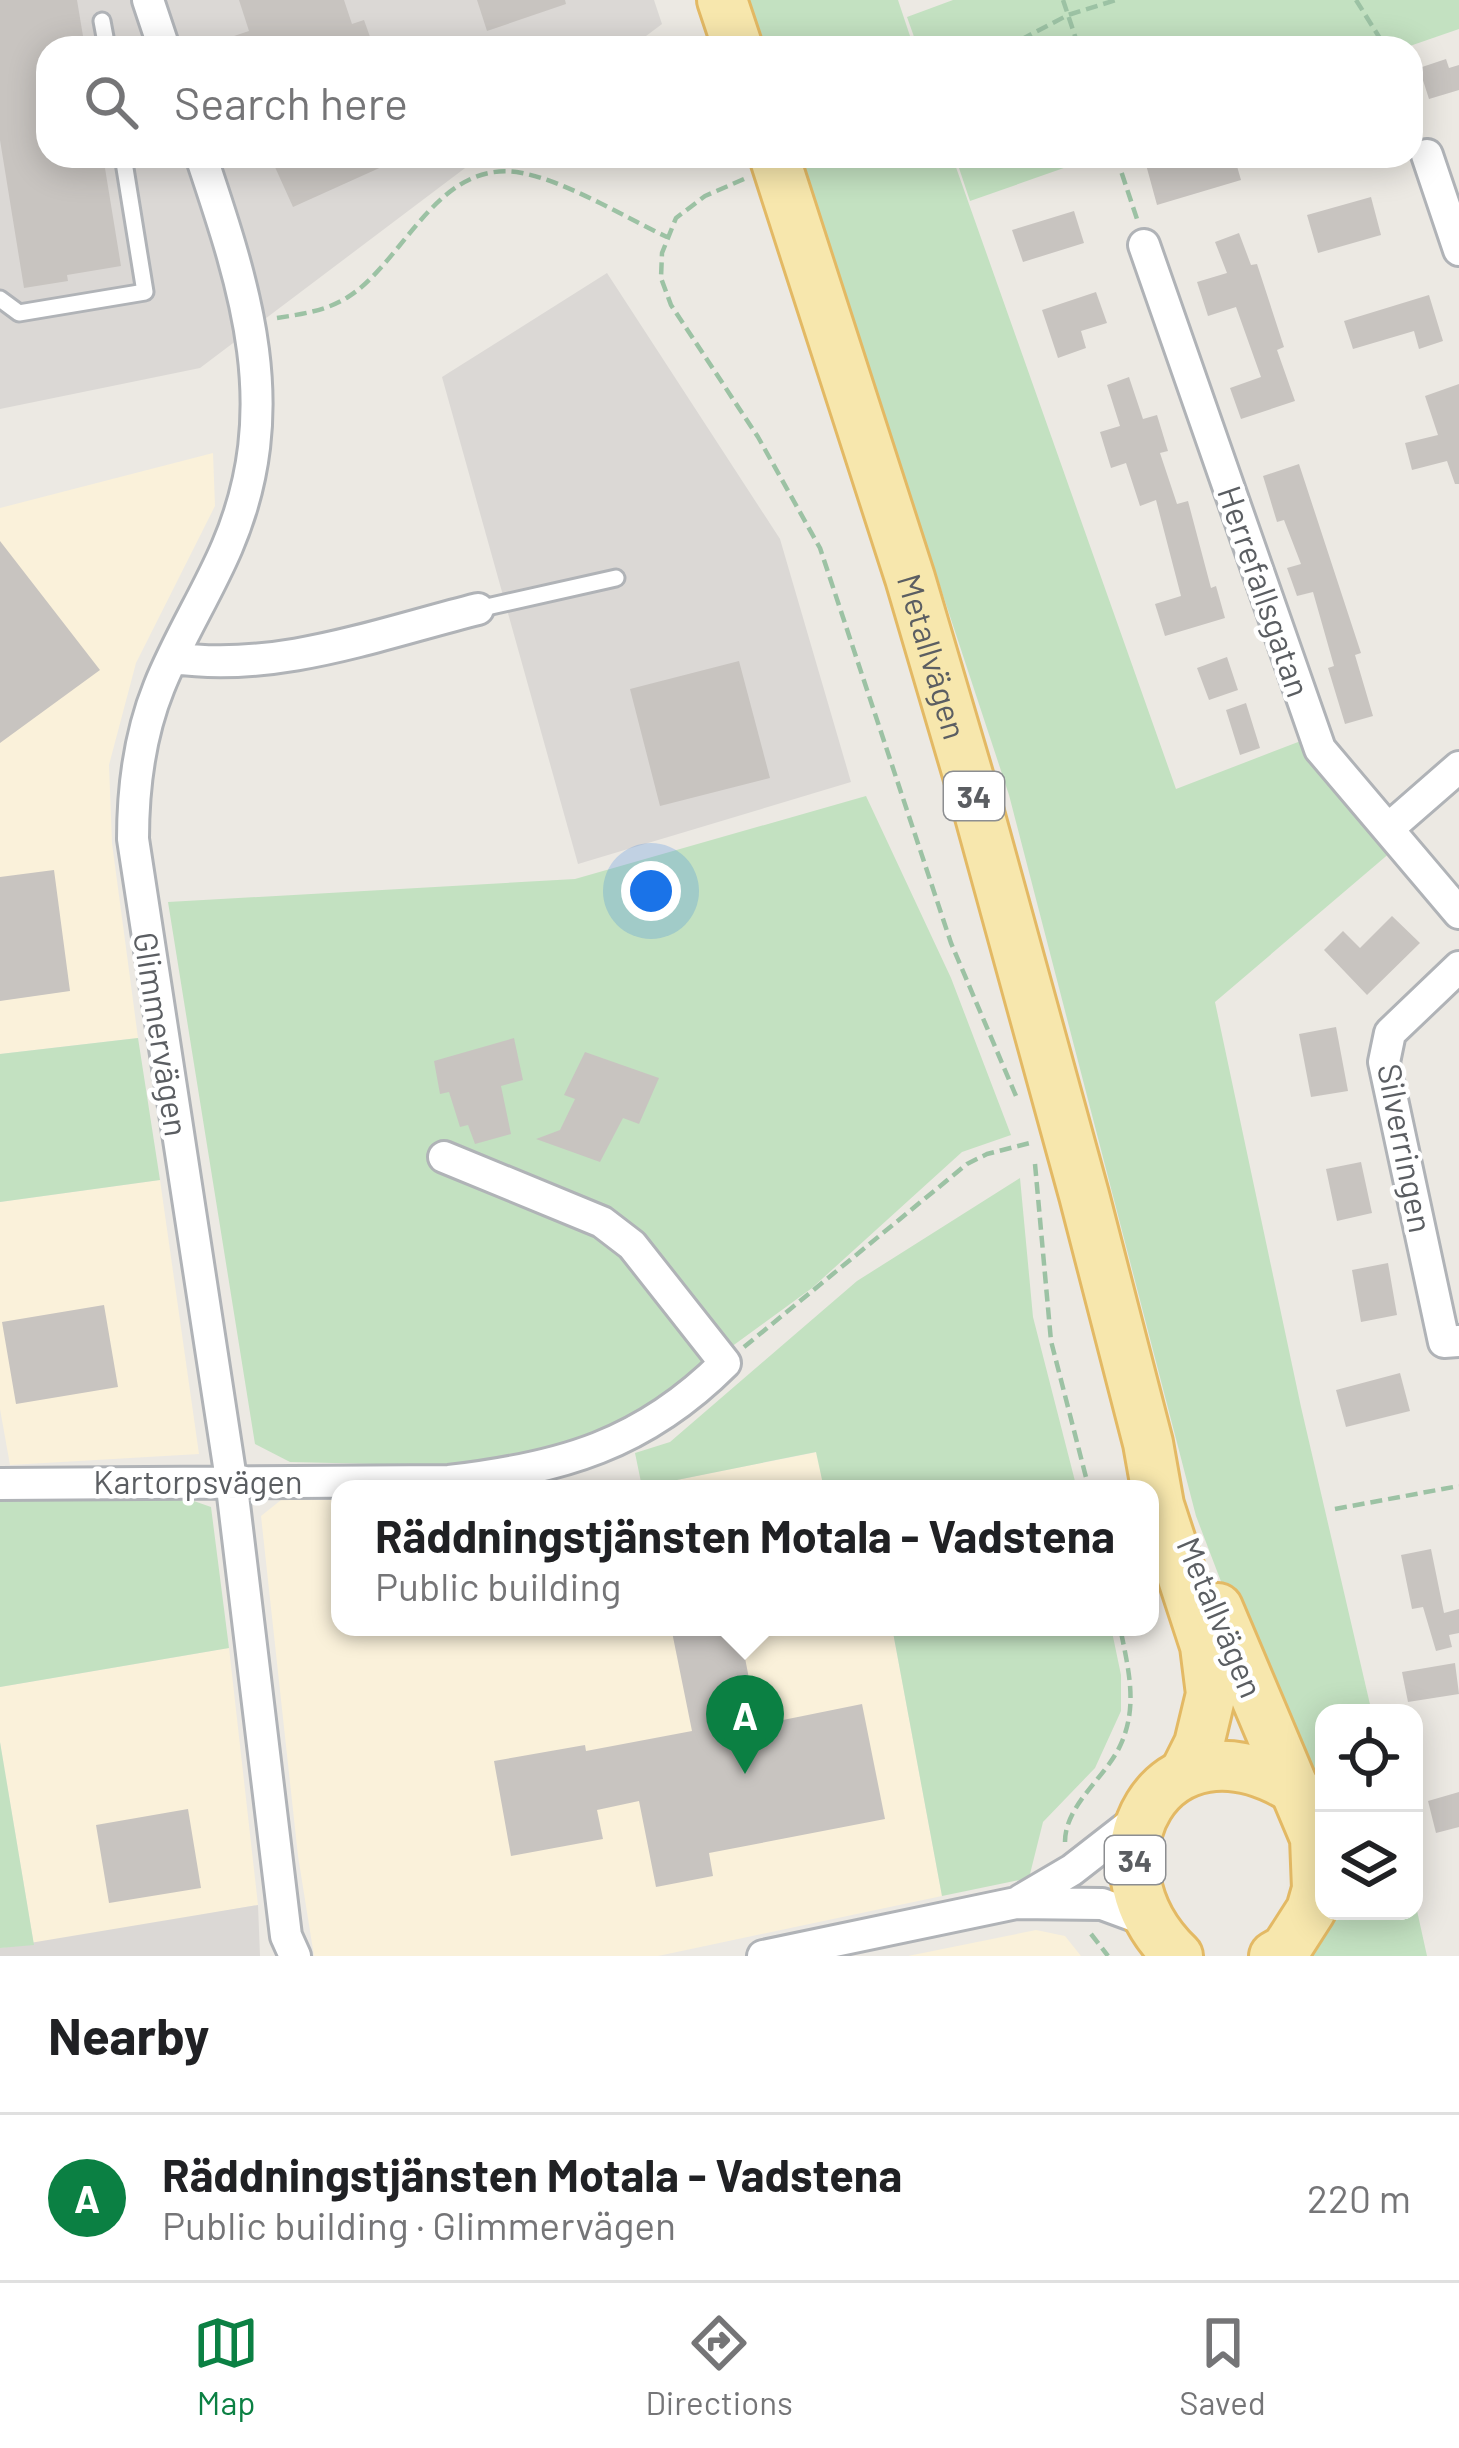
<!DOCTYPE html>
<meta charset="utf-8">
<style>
:root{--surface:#fff;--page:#f2f2f2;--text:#202124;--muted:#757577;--line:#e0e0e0;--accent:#0b8043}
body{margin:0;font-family:Barlow,sans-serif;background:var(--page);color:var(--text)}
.controls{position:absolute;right:36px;bottom:36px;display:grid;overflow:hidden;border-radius:24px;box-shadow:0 6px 30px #0003}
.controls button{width:108px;height:108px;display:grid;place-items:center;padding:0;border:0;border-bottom:3px solid var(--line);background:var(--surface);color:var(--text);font:60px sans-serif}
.you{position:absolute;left:651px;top:891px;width:42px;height:42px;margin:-30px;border:9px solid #fff;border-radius:50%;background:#1a73e8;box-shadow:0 0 0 18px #1a73e833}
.badge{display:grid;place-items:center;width:78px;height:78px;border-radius:50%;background:var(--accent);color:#fff;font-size:39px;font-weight:700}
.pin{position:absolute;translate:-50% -99px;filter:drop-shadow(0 3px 6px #0008)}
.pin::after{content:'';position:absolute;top:63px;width:42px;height:36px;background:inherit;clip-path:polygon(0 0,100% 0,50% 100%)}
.popup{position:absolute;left:331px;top:1480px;width:828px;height:156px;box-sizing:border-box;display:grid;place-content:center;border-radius:24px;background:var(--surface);filter:drop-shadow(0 3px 9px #0005);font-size:39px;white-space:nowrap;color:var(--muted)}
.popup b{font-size:45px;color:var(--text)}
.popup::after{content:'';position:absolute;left:50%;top:100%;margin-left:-24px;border:24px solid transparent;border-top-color:var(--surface)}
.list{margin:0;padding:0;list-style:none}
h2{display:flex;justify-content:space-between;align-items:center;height:156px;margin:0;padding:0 48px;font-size:51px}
h2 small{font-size:39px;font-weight:400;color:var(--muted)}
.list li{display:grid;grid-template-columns:78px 1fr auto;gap:36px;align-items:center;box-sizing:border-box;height:168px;padding:0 48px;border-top:3px solid var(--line)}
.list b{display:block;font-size:45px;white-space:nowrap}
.list p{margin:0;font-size:39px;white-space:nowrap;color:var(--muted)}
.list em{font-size:39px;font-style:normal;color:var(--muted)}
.icon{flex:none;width:66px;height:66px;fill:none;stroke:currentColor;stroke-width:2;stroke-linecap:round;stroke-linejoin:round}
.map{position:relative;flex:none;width:1459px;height:1956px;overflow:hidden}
.search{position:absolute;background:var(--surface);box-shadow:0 6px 30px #0003;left:36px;right:36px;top:36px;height:132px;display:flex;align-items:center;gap:30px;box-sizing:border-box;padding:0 42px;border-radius:36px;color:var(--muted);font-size:45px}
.sheet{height:324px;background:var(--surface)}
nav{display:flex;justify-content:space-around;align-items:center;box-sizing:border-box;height:168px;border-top:3px solid var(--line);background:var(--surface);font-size:33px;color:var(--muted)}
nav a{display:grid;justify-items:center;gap:6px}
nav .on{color:var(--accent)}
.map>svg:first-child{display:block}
</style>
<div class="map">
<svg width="1459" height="1956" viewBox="0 0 1459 1956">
<rect width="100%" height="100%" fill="#ece9e3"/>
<path fill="#faf1da" d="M 213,453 L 215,506 L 136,663 L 109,765 L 112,843 L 138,1038 L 0,1054 L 0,508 Z
M 160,1180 L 199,1454 L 10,1465 L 0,1409 L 0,1202 Z
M 817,1452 L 824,1489 L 528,1489 L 574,1480 L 642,1487 Z
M 281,1500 L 340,1500 L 340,1627 L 892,1627 L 942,1896 L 658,1956 L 314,1956 L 298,1856 L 261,1516 Z
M 229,1648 L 258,1905 L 34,1945 L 0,1742 L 0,1687 Z
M 1036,1930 L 1065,1936 L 1081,1956 L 908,1956 Z"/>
<path fill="#dbd8d5" d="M 0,0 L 654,0 L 662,24 L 630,48 L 48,48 L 48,156 L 481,156 L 200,368 L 0,409 Z
M 607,273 L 780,539 L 851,782 L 578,864 L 442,377 Z
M 258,1905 L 260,1956 L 0,1956 L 0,1948 Z"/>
<path fill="#c3e1c1" d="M 747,0 L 898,0 L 914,48 L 763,48 Z
M 953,0 L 1459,0 L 1459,29 L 1404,48 L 918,48 L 907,17 Z
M 798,156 L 952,156 L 1176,789 L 1306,739 L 1398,846 L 1215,1002 L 1301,1407 L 1372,1713 L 1324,1713 L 1324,1815 L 1246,1647 L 1196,1516 L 1009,795 Z
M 955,156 L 1098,156 L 970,201 Z
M 866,796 L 951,978 L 1011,1135 L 962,1152 L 812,1288 L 613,1433 L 461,1466 L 290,1462 L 255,1444 L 168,902 L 575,879 Z
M 138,1038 L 160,1180 L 0,1202 L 0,1054 Z
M 1020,1178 L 1033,1317 L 1077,1489 L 824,1489 L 816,1452 L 642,1487 L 635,1453 L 670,1442 L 857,1281 Z
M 128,1478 L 211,1507 L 229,1648 L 0,1687 L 0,1484 Z
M 892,1627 L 1111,1627 L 1121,1675 L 1121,1711 L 1095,1768 L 1043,1822 L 1029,1878 L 942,1896 Z
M 0,1742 L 34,1945 L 0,1948 Z
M 1414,1897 L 1427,1956 L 1307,1956 L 1329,1911 L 1414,1911 Z"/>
<path fill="#c8c4c0" d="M 0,0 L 77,0 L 85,48 L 48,48 L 48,156 L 103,156 L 121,266 L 67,275 L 68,281 L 24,288 L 0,140 Z
M 239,0 L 344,0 L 352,24 L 364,20 L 374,48 L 210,48 L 210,44 L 249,31 Z
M 477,0 L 565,0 L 566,4 L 487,31 Z
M 1446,59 L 1449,68 L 1459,65 L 1459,90 L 1429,99 L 1419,68 Z
M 270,156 L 406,156 L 293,207 Z
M 1163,156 L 1176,156 L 1178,164 L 1205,156 L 1234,156 L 1241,180 L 1157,205 L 1145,161 Z
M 1371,197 L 1381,235 L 1318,253 L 1307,215 Z
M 1074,211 L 1084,243 L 1023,262 L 1012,230 Z
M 1239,233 L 1251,265 L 1257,264 L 1284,347 L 1277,350 L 1295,401 L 1241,419 L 1230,388 L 1261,377 L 1236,307 L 1208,316 L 1197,282 L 1227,273 L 1215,242 Z
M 1096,292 L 1107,323 L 1081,331 L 1086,348 L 1058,358 L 1042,310 Z
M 1429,295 L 1443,341 L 1419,349 L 1414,331 L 1353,349 L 1344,321 Z
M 1129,377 L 1143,419 L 1157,415 L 1168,451 L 1160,453 L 1177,504 L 1188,501 L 1211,588 L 1216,586 L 1225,618 L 1165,636 L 1155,604 L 1181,596 L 1156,500 L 1140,506 L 1126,463 L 1111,468 L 1100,432 L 1120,426 L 1107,385 Z
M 1459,384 L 1459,484 L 1455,484 L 1447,461 L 1412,470 L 1405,443 L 1438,435 L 1425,396 Z
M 1299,464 L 1361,653 L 1355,655 L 1373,716 L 1345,724 L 1328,668 L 1334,666 L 1313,592 L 1297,596 L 1287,568 L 1301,564 L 1284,520 L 1277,522 L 1263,476 Z
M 0,541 L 100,670 L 0,743 Z
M 1227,657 L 1238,690 L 1209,700 L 1197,668 Z
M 739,661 L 770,778 L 660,806 L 630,689 Z
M 1246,703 L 1260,748 L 1240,755 L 1226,710 Z
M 54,870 L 70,991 L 0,1001 L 0,877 Z
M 1392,916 L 1420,943 L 1367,995 L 1324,950 L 1343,931 L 1360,948 Z
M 1336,1027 L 1348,1091 L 1311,1097 L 1299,1034 Z
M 514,1038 L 523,1080 L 501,1086 L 511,1134 L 475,1144 L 468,1125 L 460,1127 L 449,1092 L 440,1094 L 434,1061 Z
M 585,1052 L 659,1078 L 639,1124 L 623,1118 L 600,1162 L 536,1139 L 560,1130 L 575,1099 L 564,1095 Z
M 1361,1162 L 1372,1213 L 1337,1221 L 1326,1169 Z
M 1388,1263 L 1397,1315 L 1361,1322 L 1352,1270 Z
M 104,1305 L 118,1387 L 16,1404 L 2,1322 Z
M 1400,1373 L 1410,1411 L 1346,1427 L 1336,1390 Z
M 1431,1549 L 1444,1613 L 1459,1609 L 1459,1633 L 1449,1635 L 1452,1647 L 1436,1651 L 1423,1607 L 1412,1609 L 1401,1555 Z
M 671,1627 L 739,1627 L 758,1725 L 862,1704 L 885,1819 L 709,1853 L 713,1876 L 656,1887 L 639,1801 L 597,1810 L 603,1839 L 511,1856 L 494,1761 L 585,1745 L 586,1751 L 692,1731 Z
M 1455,1663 L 1459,1694 L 1408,1702 L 1402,1672 Z
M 1459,1792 L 1459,1827 L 1436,1833 L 1428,1801 Z
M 188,1809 L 201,1888 L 109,1903 L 96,1825 Z"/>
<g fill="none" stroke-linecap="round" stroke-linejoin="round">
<g stroke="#b0b3b7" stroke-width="21">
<path id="lane" d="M 102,21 L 107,48
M 0,299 L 19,313 L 145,292 L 123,156
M 478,609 L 616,578"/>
</g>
<g stroke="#b0b3b7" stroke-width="36">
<path id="street" d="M 148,0 L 164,48
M 1427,155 L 1459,250
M 201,156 C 246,290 286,409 227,547 C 207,594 178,639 159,687 C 140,734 133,788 133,839 L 231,1479 L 286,1936 L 295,1956
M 1144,245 L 1320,749 L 1459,913
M 173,658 C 277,673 378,634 478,609
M 1388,829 L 1459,767
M 1459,967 L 1390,1033 L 1384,1062 L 1444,1342 L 1459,1341
M 0,1484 L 449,1481 C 561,1468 643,1445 725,1363 L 632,1245 L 602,1222 L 444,1157
M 1021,1900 L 1072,1870 L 1140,1817
M 763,1956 L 1016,1903 L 1102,1904 L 1151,1922"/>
</g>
<g stroke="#e3b964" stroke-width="54">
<g id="primary">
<path d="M 722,0 L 738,48"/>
<path id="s1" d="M 774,156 L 910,578 L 978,809 L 1084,1195 L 1148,1443 L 1159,1505 L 1205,1646 L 1211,1694 L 1199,1744 L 1185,1772"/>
<path d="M 1218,1608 L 1315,1838 L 1317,1889 L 1311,1910 L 1286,1949 L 1274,1956"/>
<path d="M 1178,1956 C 1079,1861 1160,1706 1296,1790"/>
</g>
</g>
<path stroke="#9cc2a4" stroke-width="4.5" stroke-dasharray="12 6" stroke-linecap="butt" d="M 1063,0 L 1079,48
M 1356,0 L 1386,48
M 1005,48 L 1068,15 L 1116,0
M 1411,112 L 1417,129
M 1116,156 L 1137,219
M 744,179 L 705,196 L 676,218 L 662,253 L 661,278 L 671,305 L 758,437 L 820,548 L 951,943 L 1016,1096
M 277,318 C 302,314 326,311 348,297 C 405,261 438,157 522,173 C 568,182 624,217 667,237
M 1035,1164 L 1051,1341 L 1089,1489
M 744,1347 L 967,1164 L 987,1154 L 1030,1143
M 1335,1509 L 1459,1486
M 1065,1842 C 1065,1805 1105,1778 1120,1746 C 1139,1706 1128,1668 1120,1627
M 1091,1934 L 1108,1956"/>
<use href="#lane" stroke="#fff" stroke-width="15"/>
<use href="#street" stroke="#fff" stroke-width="30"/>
<use href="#primary" stroke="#f7e7ad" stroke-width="48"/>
</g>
<g text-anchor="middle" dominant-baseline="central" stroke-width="9" stroke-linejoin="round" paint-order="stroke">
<g fill="#fff" stroke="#8c8e91" stroke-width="3">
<rect x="944" y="772" width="60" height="48" rx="9"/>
<rect x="1105" y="1836" width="60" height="48" rx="9"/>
</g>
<g font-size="30" font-weight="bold" fill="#5b5e62">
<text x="974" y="796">34</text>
<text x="1135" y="1860">34</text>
</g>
<g font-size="33" fill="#5b5e62" stroke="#fff">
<text transform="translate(1265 591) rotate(71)">Herrefallsgatan</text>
<text stroke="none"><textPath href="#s1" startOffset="525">Metallvägen</textPath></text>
<text transform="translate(162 1034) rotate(81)">Glimmervägen</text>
<text transform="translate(1406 1148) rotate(79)">Silverringen</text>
<text x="198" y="1481">Kartorpsvägen</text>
<text transform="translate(1221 1617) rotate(67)">Metallvägen</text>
</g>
</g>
</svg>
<div class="controls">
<button><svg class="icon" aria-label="locate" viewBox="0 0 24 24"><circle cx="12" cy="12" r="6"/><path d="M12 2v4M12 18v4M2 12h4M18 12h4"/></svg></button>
<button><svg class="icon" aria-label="layers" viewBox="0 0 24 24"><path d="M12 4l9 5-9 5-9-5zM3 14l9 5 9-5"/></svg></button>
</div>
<div class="you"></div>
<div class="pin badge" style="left:745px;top:1774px">A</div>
<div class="popup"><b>Räddningstjänsten Motala - Vadstena</b>Public building</div>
<div class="search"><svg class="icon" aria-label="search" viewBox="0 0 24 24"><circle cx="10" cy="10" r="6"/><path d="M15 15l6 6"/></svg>Search here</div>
</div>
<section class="sheet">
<h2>Nearby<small></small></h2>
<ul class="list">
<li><span class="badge">A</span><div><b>Räddningstjänsten Motala - Vadstena</b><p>Public building · Glimmervägen</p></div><em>220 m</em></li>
</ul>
</section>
<nav>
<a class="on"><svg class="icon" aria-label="map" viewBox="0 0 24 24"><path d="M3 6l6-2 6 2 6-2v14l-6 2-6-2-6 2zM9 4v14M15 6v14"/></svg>Map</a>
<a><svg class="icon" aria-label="directions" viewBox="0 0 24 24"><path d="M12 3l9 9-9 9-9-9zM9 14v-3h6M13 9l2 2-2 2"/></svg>Directions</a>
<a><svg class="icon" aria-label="saved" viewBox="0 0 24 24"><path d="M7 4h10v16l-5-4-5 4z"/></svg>Saved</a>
</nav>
